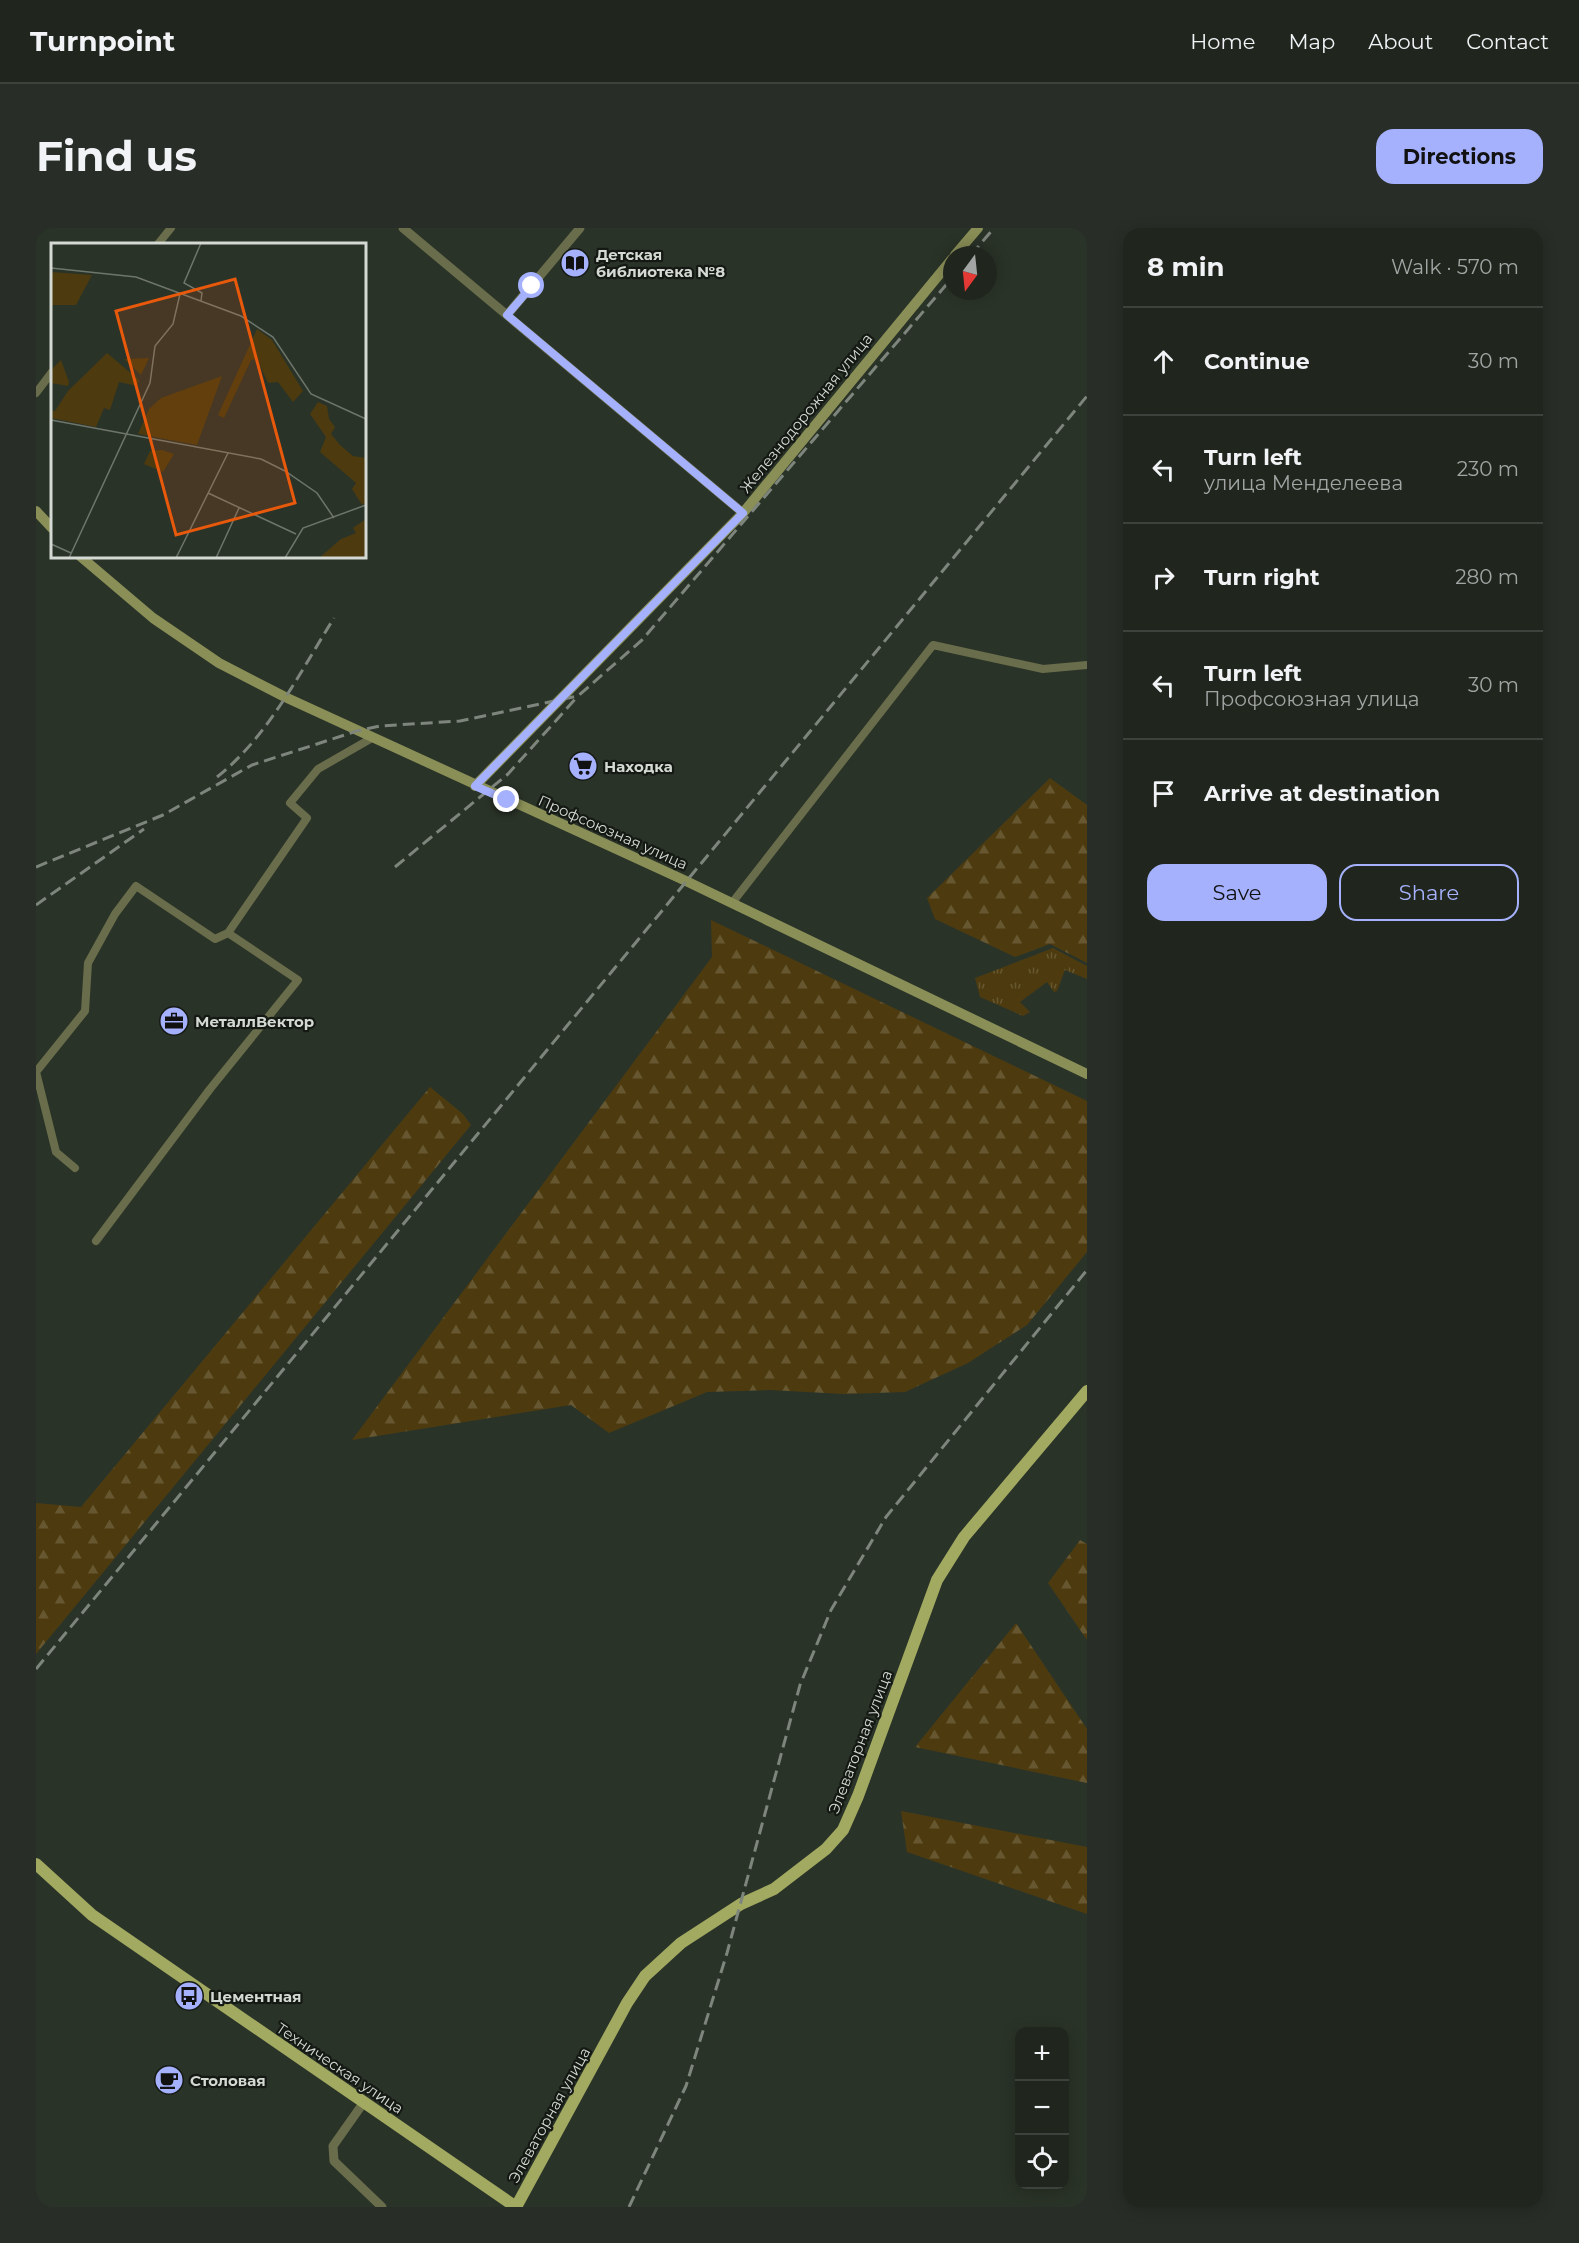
<!DOCTYPE html>
<meta charset="utf-8">
<style>
:root{--surface:#20261e;--page:#282e27;--text:#f1f3f6;--muted:#a2a5a4;--line:#3d433c;--accent:#a5b1fc}
body{margin:0;font-family:Montserrat,sans-serif;background:var(--page);color:var(--text)}
.controls{position:absolute;right:18px;bottom:18px;display:grid;overflow:hidden;border-radius:12px;box-shadow:0 3px 15px #0003}
.controls button{width:54px;height:54px;display:grid;place-items:center;padding:0;border:0;border-bottom:2px solid var(--line);background:var(--surface);color:var(--text);font:30px sans-serif}
.compass{position:absolute;left:907px;top:18px;width:54px;height:54px;border-radius:50%;background:var(--surface);box-shadow:0 3px 15px #0003;rotate:195deg}
.stop{position:absolute;width:18px;height:18px;margin:-14px;border:4px solid #a5b1fc;border-radius:50%;background:#fff}
.stop.end{background:#a5b1fc;border-color:#fff;box-shadow:0 2px 6px #0008}
.list{margin:0;padding:0;list-style:none}
h2{display:flex;justify-content:space-between;align-items:center;height:78px;margin:0;padding:0 24px;font-size:26px}
h2 small{font-size:20px;font-weight:400;color:var(--muted)}
.list li{display:grid;grid-template-columns:39px 1fr auto;gap:18px;align-items:center;box-sizing:border-box;height:108px;padding:0 24px;border-top:2px solid var(--line)}
.list b{display:block;font-size:22px;white-space:nowrap}
.list p{margin:0;font-size:20px;white-space:nowrap;color:var(--muted)}
.list em{font-size:20px;font-style:normal;color:var(--muted)}
.actions{display:flex;gap:12px;padding:18px 24px}
.actions a{flex:1;padding:14px 0;border:2px solid var(--accent);border-radius:18px;text-align:center;font-size:21px;color:var(--accent)}
.actions .main{background:var(--accent);color:#111}
.icon{flex:none;width:33px;height:33px;fill:none;stroke:currentColor;stroke-width:2;stroke-linecap:round;stroke-linejoin:round}
.map{position:relative;flex:none;width:1051px;height:1979px;overflow:hidden;border-radius:18px}
header{display:flex;align-items:center;gap:36px;box-sizing:border-box;height:84px;padding:0 30px;background:var(--surface);border-bottom:2px solid var(--line)}
header strong{font-size:28px}
nav{display:flex;gap:33px;margin-inline-start:auto;font-size:21px}
.intro{display:flex;align-items:center;justify-content:space-between;box-sizing:border-box;height:144px;padding:0 36px}
h1{margin:0;font-size:42px}
.button{padding:15px 27px;border-radius:18px;background:var(--accent);color:#111;font-size:21px;font-weight:700}
main{display:flex;gap:36px;padding:0 36px}
aside{flex:1;background:var(--surface);border-radius:18px;box-shadow:0 3px 15px #0003}
.map>svg:first-child{display:block}
</style>
<header>
<strong>Turnpoint</strong>
<nav><a>Home</a><a>Map</a><a>About</a><a>Contact</a></nav>
</header>
<div class="intro"><h1>Find us</h1><a class="button">Directions</a></div>
<main>
<div class="map">
<svg width="1051" height="1979" viewBox="0 0 1051 1979">
<defs>
<pattern id="grass-tufts" width="24" height="20" patternUnits="userSpaceOnUse" patternTransform="scale(1.5)"><rect width="24" height="20" fill="#4d3b0f"/><path d="M3 7l-1-3M5 7V3M7 7l1-3M15 17l-1-3M17 17v-4M19 17l1-3" fill="none" stroke="#665731"/></pattern>
<pattern id="forest-firs" width="22" height="20" patternUnits="userSpaceOnUse" patternTransform="scale(1.5)"><rect width="22" height="20" fill="#4d3b0f"/><path d="M5 1l3.5 6h-7zM16 11l3.5 6h-7z" fill="#665731"/></pattern>
</defs>
<rect width="100%" height="100%" fill="#2a3328"/>
<path fill="url(#grass-tufts)" d="M 1017,720 L 1051,738 L 1051,751 L 1029,742 L 1021,763 L 1018,764 L 1011,754 L 984,774 L 994,784 L 987,788 L 944,769 L 939,750 Z"/>
<path fill="url(#forest-firs)" d="M 1014,550 L 1051,577 L 1051,735 L 1014,716 L 979,729 L 899,691 L 891,670 Z
M 675,692 L 1051,873 L 1051,1024 L 991,1097 L 932,1135 L 869,1164 L 808,1166 L 734,1162 L 671,1164 L 573,1205 L 535,1177 L 316,1212 L 676,729 Z
M 394,859 L 427,886 L 435,897 L 0,1426 L 0,1275 L 45,1279 Z
M 1044,1312 L 1051,1316 L 1051,1412 L 1012,1355 Z
M 980,1395 L 1051,1501 L 1051,1555 L 879,1519 Z
M 865,1583 L 1051,1619 L 1051,1686 L 871,1624 Z"/>
<g fill="none" stroke-linecap="round" stroke-linejoin="round">
<path stroke="#696d4b" stroke-width="8" d="M 122,16 L 135,0
M 0,165 L 16,144
M 696,675 L 897,417 L 1007,441 L 1051,437
M 39,940 L 20,924 L 0,844 L 49,783 L 52,735 L 79,686 L 100,658 L 179,711 L 192,705
M 60,1013 L 174,861 L 262,752 L 192,705 L 271,590 L 254,575 L 282,541 L 336,510"/>
<path stroke="#696d4b" stroke-width="9" d="M 367,0 L 707,285
M 471,87 L 544,0
M 328,1874 L 297,1918 L 298,1933 L 346,1979"/>
<path stroke="#8a8f57" stroke-width="10" d="M 919,27 L 942,0
M 0,283 L 16,300
M 44,328 L 117,390 L 183,435 L 249,469 L 650,653 L 1051,846
M 439,558 L 707,285 L 916,31"/>
<path stroke="#a2a960" stroke-width="12" d="M 0,1636 L 56,1687 L 480,1979
M 480,1979 L 591,1775 L 609,1748 L 645,1715 L 705,1676 L 738,1661 L 790,1621 L 807,1602 L 822,1568 L 901,1352 L 928,1309 L 1051,1163"/>
<path stroke="#7d857c" stroke-width="3" stroke-dasharray="12 6" stroke-linecap="butt" d="M 935,27 L 958,0
M 181,549 C 232,509 264,444 298,390
M 0,639 L 127,587 L 216,537 L 321,503 L 344,498 L 424,493 L 542,468 L 606,412 L 916,50
M 359,639 L 472,546 L 542,468
M 0,677 L 108,601
M 0,1441 L 1051,168
M 593,1979 L 650,1858 L 691,1725 L 764,1457 L 795,1382 L 850,1289 L 1051,1042"/>
</g>
<g fill="none" stroke-linecap="round" stroke-linejoin="round">
<path stroke="#a5b1fc" stroke-width="8" d="M 471,572 L 439,558 L 707,285 L 471,87 L 496,58"/>
</g>
<defs>
<g id="library-disc" transform="scale(1.5)"><circle r="9.5" fill="#a5b1fc" stroke="#151914"/><path d="M-6-4Q-3-5.5-.7-3.5V5Q-3 3-6 4ZM6-4Q3-5.5 .7-3.5V5Q3 3 6 4Z" fill="#111"/></g>
<g id="supermarket-disc" transform="scale(1.5)"><circle r="9.5" fill="#a5b1fc" stroke="#151914"/><path d="M-6-5.5h2.5l.6 2H6L4.5 2H-2.5L-4.4-4H-6ZM-1.5 3.2a1.3 1.3 0 1 0 .1 0ZM3 3.2a1.3 1.3 0 1 0 .1 0Z" fill="#111"/></g>
<g id="office-disc" transform="scale(1.5)"><circle r="9.5" fill="#a5b1fc" stroke="#151914"/><path d="M-6-3h4V-5.5h4V-3h4V5H-6ZM-1-4.5V-3h2v-1.5ZM-6 0V1H6V0Z" fill="#111"/></g>
<g id="bus-disc" transform="scale(1.5)"><circle r="9.5" fill="#a5b1fc" stroke="#151914"/><path d="M-5-6H5V4H4V6H2V4H-2V6H-4V4H-5ZM-3.5-4V0h7V-4ZM-3.5 1.2v1.5H-2V1.2ZM2 1.2v1.5H3.5V1.2Z" fill="#111"/></g>
<g id="cafe-disc" transform="scale(1.5)"><circle r="9.5" fill="#a5b1fc" stroke="#151914"/><path d="M-5.5-4.5H6V0H3Q3 3.5 0 3.5H-2.5Q-5.5 3.5-5.5 0ZM3-3.2v2h1.7v-2ZM-6 4.5H4V6H-6Z" fill="#111"/></g>
</defs>
<g fill-rule="evenodd">
<use href="#library-disc" x="539" y="35"/>
<use href="#supermarket-disc" x="547" y="538"/>
<use href="#office-disc" x="138" y="793"/>
<use href="#bus-disc" x="153" y="1768"/>
<use href="#cafe-disc" x="133" y="1852"/>
</g>
<g text-anchor="middle" dominant-baseline="central" stroke-width="4.5" stroke-linejoin="round" paint-order="stroke">
<g font-size="15" font-weight="bold" fill="#d4dad3" stroke="#151914" text-anchor="start">
<text x="560" y="26">Детская<tspan x="560" dy="17">библиотека №8</tspan></text>
<text x="568" y="538">Находка</text>
<text x="159" y="793">МеталлВектор</text>
<text x="174" y="1768">Цементная</text>
<text x="154" y="1852">Столовая</text>
</g>
<g font-size="15" fill="#d4dad3" stroke="#151914">
<text transform="translate(770 185) rotate(-51)">Железнодорожная улица</text>
<text transform="translate(577 604) rotate(24)">Профсоюзная улица</text>
<text transform="translate(824 1514) rotate(-69)">Элеваторная улица</text>
<text transform="translate(304 1840) rotate(34)">Техническая улица</text>
<text transform="translate(513 1887) rotate(-61)">Элеваторная улица</text>
</g>
</g>
<g transform="translate(15 15)">
<rect width="315" height="315" fill="#2a3328"/>
<path d="M 0,29 L 41,32 L 25,62 L 0,62 ZM 206,86 L 221,97 L 252,148 L 242,159 L 227,139 L 217,140 L 206,116 L 200,117 L 173,175 L 167,172 ZM 56,110 L 88,137 L 86,143 L 68,139 L 59,167 L 53,165 L 45,184 L 0,175 L 0,168 L 4,168 L 17,148 ZM 98,115 L 90,132 L 73,116 ZM 10,117 L 18,139 L 17,143 L 0,140 L 0,127 ZM 171,133 L 146,202 L 87,191 L 98,166 L 110,155 ZM 267,159 L 276,163 L 278,176 L 284,184 L 280,191 L 289,202 L 302,213 L 315,215 L 315,260 L 311,262 L 301,246 L 305,240 L 269,209 L 275,194 L 259,171 ZM 111,207 L 123,211 L 112,229 L 93,221 L 99,208 Z" fill="#4d3b0f"/>
<path d="M 315,276 L 315,315 L 268,315 L 290,296 L 305,290 L 302,285 Z" fill="#4d3b0f"/>
<path fill="none" stroke="#6e766c" stroke-width="1.5" d="M 0,25 L 85,34 L 190,73 L 222,94 L 260,151 L 315,176M 150,58 L 151,50 L 133,40 L 150,0M 0,177 L 210,216 L 234,228 L 266,250 L 283,275M 157,250 L 245,291M 0,301 L 20,310M 18,315 L 99,140 L 104,103 L 122,81 L 129,51M 125,315 L 177,210M 165,315 L 188,265M 234,315 L 252,285 L 315,262"/>
<path fill="#e8590c" fill-opacity="0.15" stroke="#e8590c" stroke-width="3" d="M 184,36 L 244,260 L 125,292 L 65,68 Z"/>
<rect width="315" height="315" fill="none" stroke="#d4dad3" stroke-width="3"/>
</g>
</svg>
<div class="controls">
<button>+</button>
<button>−</button>
<button><svg class="icon" aria-label="locate" viewBox="0 0 24 24"><circle cx="12" cy="12" r="6"/><path d="M12 2v4M12 18v4M2 12h4M18 12h4"/></svg></button>
</div>
<svg class="compass" viewBox="-18 -18 36 36"><path d="M0-13l5 13h-10z" fill="#e53935"/><path d="M0 13l5-13h-10z" fill="#a2a5a4"/></svg>
<div class="stop" style="left:496px;top:58px"></div>
<div class="stop end" style="left:471px;top:572px"></div>
</div>
<aside>
<h2>8 min<small>Walk · 570 m</small></h2>
<ul class="list">
<li><svg class="icon" aria-label="ahead" viewBox="0 0 24 24"><path d="M12 20V5M6 11l6-6 6 6"/></svg><div><b>Continue</b></div><em>30 m</em></li>
<li><svg class="icon" aria-label="left" viewBox="0 0 24 24"><path d="M17 20v-9H6M10 6l-5 5 5 5"/></svg><div><b>Turn left</b><p>улица Менделеева</p></div><em>230 m</em></li>
<li><svg class="icon" aria-label="right" viewBox="0 0 24 24"><path d="M7 20v-9h11M14 6l5 5-5 5"/></svg><div><b>Turn right</b></div><em>280 m</em></li>
<li><svg class="icon" aria-label="left" viewBox="0 0 24 24"><path d="M17 20v-9H6M10 6l-5 5 5 5"/></svg><div><b>Turn left</b><p>Профсоюзная улица</p></div><em>30 m</em></li>
<li><svg class="icon" aria-label="arrive" viewBox="0 0 24 24"><path d="M6 21V4h12l-3 4 3 4H6"/></svg><div><b>Arrive at destination</b></div></li>
</ul>
<div class="actions"><a class="main">Save</a><a>Share</a></div>
</aside>
</main>
